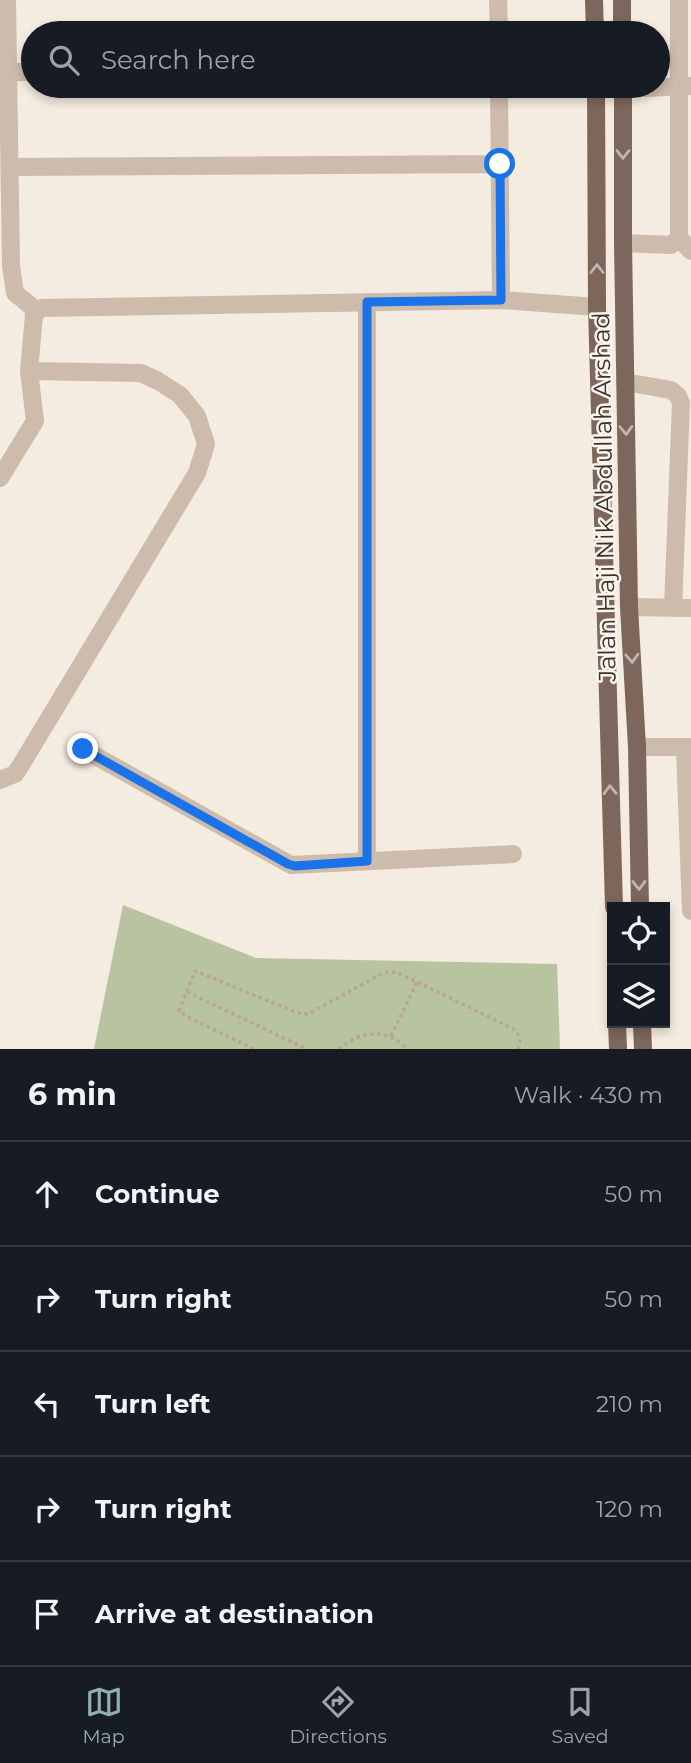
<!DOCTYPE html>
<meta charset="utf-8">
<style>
:root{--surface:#171b24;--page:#20242c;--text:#f1f3f6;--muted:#9ea1a6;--line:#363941;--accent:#92aeb2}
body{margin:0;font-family:Montserrat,sans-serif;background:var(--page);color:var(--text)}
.controls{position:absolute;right:21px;bottom:21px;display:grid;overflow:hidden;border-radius:0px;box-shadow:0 4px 10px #0003}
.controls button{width:63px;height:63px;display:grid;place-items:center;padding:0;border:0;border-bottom:2px solid var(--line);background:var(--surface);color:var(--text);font:35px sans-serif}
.stop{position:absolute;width:21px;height:21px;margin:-16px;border:5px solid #1a73e8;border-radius:50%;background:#fff}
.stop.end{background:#1a73e8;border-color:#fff;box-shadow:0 2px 7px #0008}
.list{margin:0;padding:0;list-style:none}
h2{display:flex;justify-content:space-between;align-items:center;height:91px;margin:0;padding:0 28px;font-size:30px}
h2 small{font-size:23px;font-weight:400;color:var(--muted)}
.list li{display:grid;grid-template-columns:46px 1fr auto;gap:21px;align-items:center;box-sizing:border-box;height:105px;padding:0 28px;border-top:2px solid var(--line)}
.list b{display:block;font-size:26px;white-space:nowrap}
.list em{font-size:23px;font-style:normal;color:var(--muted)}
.icon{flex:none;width:38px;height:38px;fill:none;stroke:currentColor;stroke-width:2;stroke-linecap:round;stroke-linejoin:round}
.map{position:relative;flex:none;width:691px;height:1049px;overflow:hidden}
.search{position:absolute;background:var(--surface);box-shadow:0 4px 10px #0003;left:21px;right:21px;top:21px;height:77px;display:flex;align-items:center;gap:18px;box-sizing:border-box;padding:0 24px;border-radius:38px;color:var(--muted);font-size:26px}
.sheet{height:616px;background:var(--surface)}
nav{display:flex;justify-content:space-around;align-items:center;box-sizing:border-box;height:98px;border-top:2px solid var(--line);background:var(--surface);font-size:19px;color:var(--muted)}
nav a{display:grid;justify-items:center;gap:4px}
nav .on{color:var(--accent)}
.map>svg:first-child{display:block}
</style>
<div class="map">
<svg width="691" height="1049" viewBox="0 0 691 1049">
<rect width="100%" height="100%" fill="#f4ebe1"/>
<path fill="#b8c4a0" d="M 123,905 L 256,958 L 557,964 L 560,1049 L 94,1049 Z"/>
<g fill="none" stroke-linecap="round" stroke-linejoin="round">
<path stroke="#b9a596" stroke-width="3.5" stroke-dasharray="3.5 3.5" stroke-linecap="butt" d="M 187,992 L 307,1049
M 391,1036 L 417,982
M 254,1049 L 186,1016 L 179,1011 L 195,971 L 298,1013 L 308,1014 L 383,973 L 396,972 L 514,1029 C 519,1035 522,1041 518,1049
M 339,1049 C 359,1031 387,1027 407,1049"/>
<path stroke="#cdbbac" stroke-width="18" d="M 7,0 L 11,266 L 15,293 L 37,311
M 498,0 L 499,33
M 8,72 L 33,72
M 499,86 L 501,300
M 623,89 L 691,86
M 10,167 L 500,164
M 679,238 L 691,251
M 623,243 L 671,245 L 679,238 L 679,0
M 625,382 L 671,390 L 678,396 L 681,403 L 673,608
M 0,478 L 35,421 L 29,371 L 34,315 L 41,308 L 501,300 L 597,307
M 629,607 L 691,608
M 637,747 L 691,747
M 685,747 L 691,911
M 83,749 L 291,865 L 513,854
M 0,780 L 15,774 L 21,765 L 197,473 L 206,444 L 197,416 L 180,395 L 158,381 L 141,373 L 29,371
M 367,861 L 367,302"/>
<path stroke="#7d675c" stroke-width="18" d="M 594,0 L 595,33
M 622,0 L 622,33
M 596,86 L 597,307 L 614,907
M 623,86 L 623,243 L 629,607 L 637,747 L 640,907
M 617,1023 L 618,1049
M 642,1023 L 643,1049"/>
</g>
<defs><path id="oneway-chevron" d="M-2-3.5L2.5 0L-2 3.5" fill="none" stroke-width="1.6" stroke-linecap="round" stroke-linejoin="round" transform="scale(1.75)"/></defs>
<g stroke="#c2b5ac">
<use href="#oneway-chevron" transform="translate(623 154) rotate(90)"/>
<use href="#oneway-chevron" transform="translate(597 269) rotate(-90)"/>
<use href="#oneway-chevron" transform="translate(626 430) rotate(89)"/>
<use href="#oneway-chevron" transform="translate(632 658) rotate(87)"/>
<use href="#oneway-chevron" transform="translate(610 790) rotate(-92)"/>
<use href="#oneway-chevron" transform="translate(639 885) rotate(89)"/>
</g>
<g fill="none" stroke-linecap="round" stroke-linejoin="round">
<path stroke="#1a73e8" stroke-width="9" d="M 83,749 L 288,864 L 295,866 L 367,861 L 367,302 L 501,300 L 500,164"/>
</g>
<g text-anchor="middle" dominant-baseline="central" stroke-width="5" stroke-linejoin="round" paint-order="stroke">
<g font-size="24" fill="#3b302b" stroke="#fbf5ee">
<text transform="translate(604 497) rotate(-91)">Jalan Haji Nik Abdullah Arshad</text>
</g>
</g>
</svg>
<div class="controls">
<button><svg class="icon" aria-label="locate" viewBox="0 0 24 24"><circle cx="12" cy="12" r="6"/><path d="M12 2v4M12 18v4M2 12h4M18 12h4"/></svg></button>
<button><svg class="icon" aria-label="layers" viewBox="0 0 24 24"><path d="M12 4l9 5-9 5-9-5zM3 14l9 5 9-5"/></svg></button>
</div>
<div class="stop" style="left:500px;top:164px"></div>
<div class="stop end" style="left:83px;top:749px"></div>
<div class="search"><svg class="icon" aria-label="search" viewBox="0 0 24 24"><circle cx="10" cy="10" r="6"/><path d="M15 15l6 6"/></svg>Search here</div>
</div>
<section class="sheet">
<h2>6 min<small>Walk · 430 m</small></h2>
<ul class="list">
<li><svg class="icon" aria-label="ahead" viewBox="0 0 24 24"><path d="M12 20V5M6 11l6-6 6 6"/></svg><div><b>Continue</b></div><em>50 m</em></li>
<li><svg class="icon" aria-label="right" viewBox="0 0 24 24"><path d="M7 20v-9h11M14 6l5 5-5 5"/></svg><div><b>Turn right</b></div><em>50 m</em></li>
<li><svg class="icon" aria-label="left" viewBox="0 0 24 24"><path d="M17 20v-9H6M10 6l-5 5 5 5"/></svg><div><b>Turn left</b></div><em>210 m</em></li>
<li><svg class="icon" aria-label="right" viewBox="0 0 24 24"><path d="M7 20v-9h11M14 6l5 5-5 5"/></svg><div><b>Turn right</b></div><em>120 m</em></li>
<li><svg class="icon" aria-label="arrive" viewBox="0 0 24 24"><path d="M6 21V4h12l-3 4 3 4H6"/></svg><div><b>Arrive at destination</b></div></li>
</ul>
</section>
<nav>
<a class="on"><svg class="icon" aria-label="map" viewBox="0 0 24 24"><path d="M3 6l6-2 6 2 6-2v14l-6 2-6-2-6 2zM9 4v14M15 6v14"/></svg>Map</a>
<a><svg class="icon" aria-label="directions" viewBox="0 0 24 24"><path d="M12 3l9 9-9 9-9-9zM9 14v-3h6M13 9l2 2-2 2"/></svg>Directions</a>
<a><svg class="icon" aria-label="saved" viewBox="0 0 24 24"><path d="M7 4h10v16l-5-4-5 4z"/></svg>Saved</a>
</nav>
